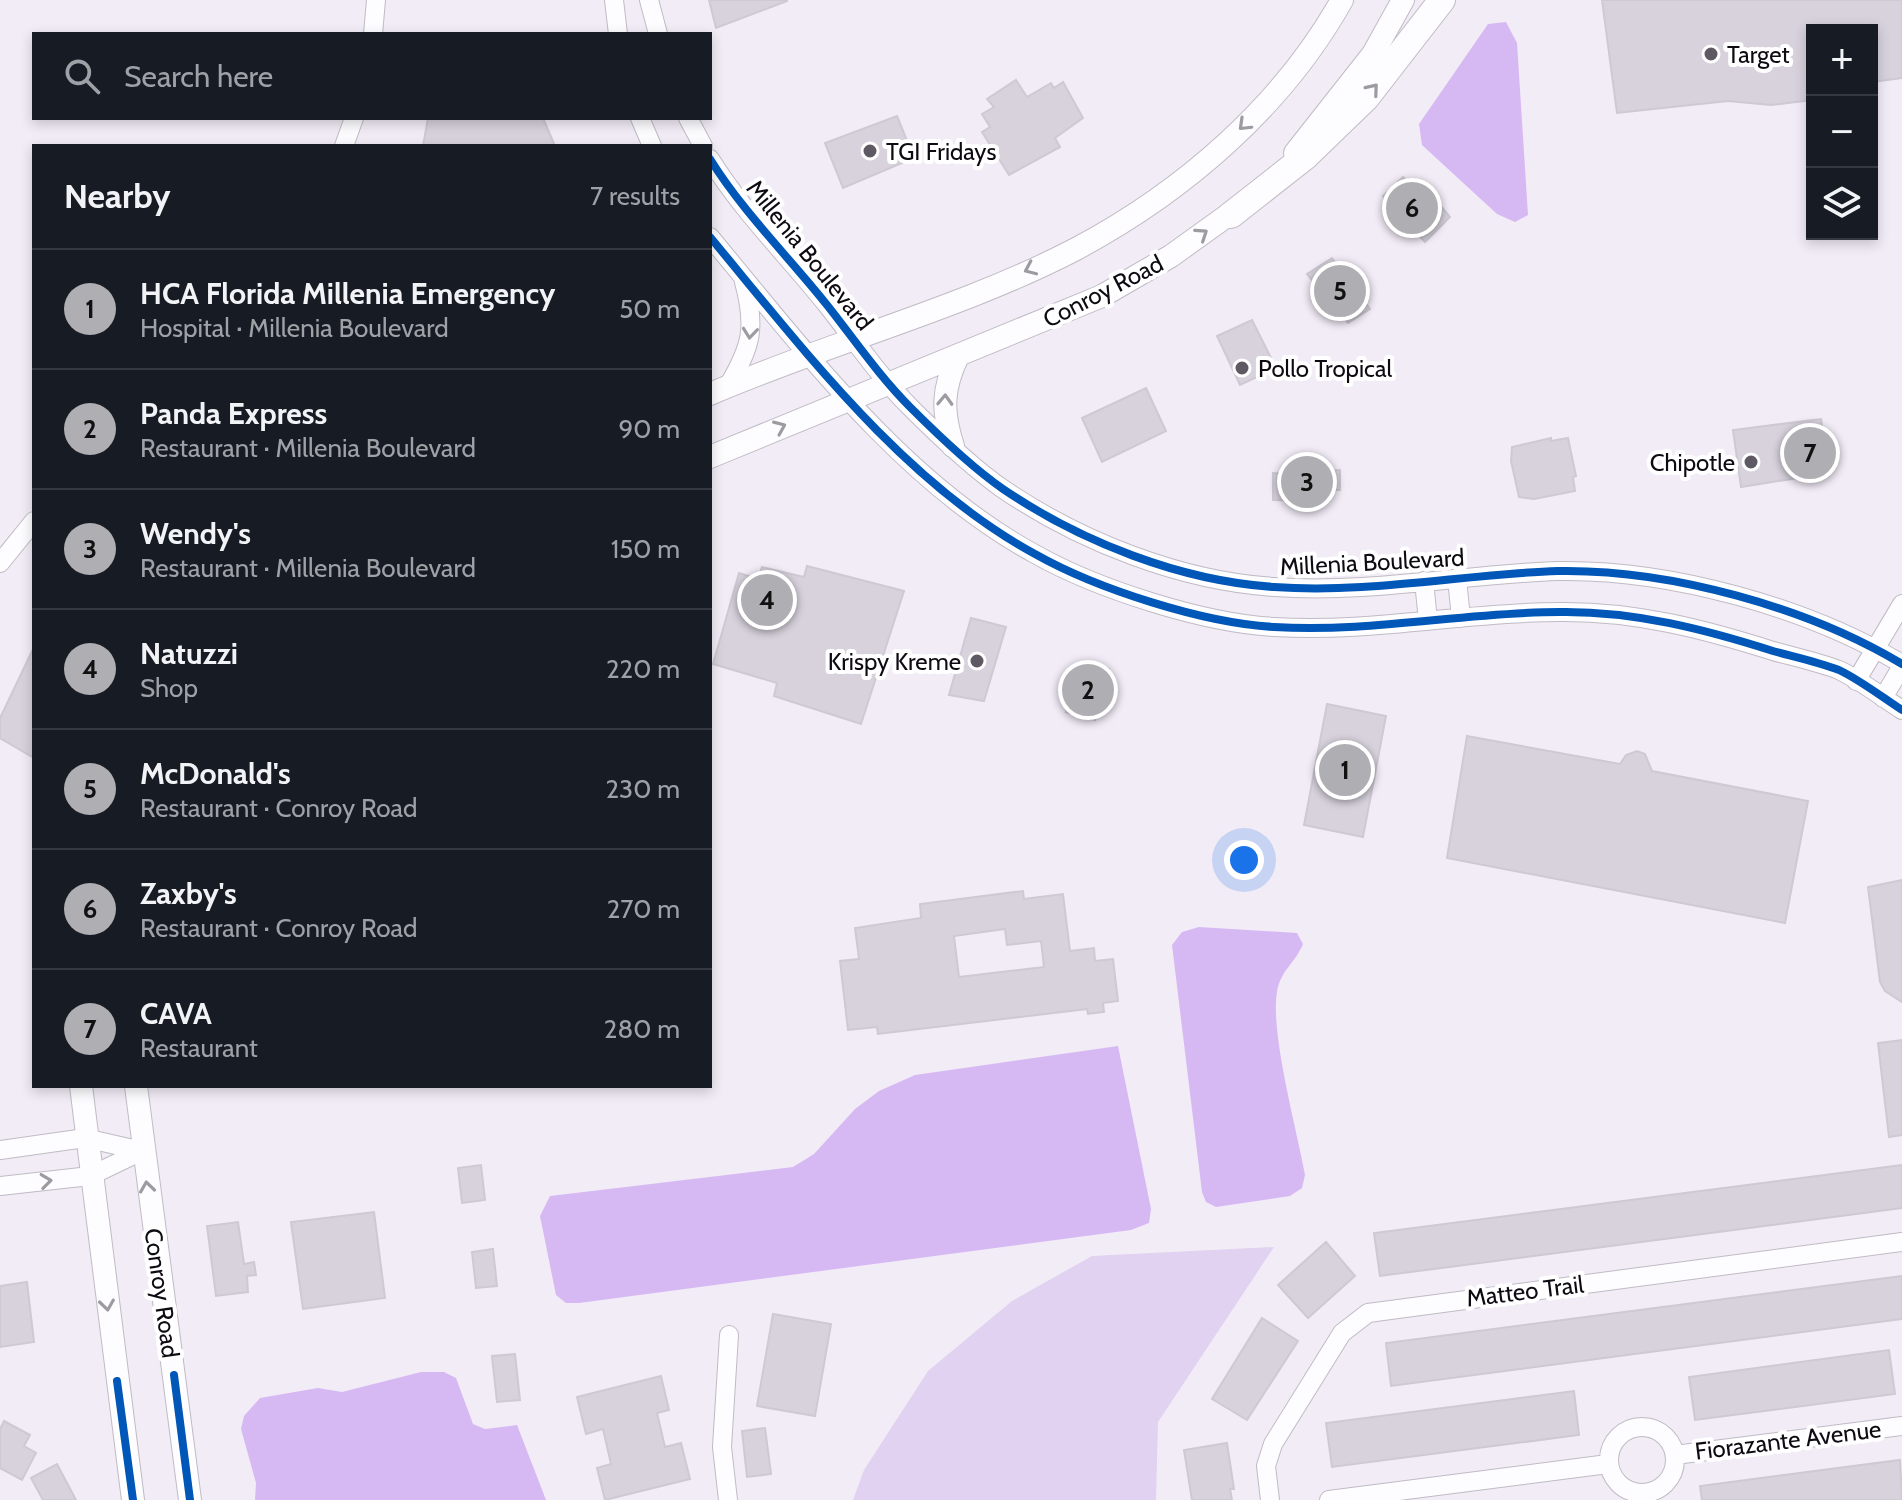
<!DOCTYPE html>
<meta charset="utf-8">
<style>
:root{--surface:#171b24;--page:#20242c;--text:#f1f3f6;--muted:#9ea1a6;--line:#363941;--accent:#afaeb3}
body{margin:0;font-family:Cabin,sans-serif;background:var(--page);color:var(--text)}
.controls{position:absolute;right:24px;top:24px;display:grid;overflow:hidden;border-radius:0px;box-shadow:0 4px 12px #0003}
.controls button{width:72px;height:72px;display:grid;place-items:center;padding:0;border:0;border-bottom:2px solid var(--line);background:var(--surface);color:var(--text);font:40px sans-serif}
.you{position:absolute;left:1244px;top:860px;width:28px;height:28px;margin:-20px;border:6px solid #fff;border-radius:50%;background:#1a73e8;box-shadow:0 0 0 12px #1a73e833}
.badge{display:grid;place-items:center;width:52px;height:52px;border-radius:50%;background:var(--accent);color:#111;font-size:26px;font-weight:700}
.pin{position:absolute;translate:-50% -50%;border:4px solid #fff;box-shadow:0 2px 8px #0006}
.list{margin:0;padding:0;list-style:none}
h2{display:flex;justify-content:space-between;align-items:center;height:104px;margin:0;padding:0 32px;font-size:34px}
h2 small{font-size:26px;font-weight:400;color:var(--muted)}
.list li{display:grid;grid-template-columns:52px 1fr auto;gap:24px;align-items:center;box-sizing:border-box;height:120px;padding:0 32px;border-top:2px solid var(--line)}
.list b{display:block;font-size:30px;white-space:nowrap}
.list p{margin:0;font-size:26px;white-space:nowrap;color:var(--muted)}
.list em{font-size:26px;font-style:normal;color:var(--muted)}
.icon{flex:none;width:44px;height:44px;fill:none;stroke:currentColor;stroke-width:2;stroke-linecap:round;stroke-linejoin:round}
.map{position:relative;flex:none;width:1902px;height:1500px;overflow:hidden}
.search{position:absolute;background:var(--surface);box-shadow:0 4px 12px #0003;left:32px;top:32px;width:680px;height:88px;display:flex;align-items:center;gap:20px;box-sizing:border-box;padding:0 28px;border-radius:0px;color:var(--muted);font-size:30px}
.panel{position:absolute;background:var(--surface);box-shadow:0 4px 12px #0003;left:32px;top:144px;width:680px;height:944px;border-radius:0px}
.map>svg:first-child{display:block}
</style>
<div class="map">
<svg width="1902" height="1500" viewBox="0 0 1902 1500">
<rect width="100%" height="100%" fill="#f2ecf7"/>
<path fill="#e0d2f0" d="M 1274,1247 L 1158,1422 L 1156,1500 L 853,1500 L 864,1470 L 928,1371 L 1012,1301 L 1092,1256 Z"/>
<path fill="#d6b9f3" d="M 1506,22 L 1517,43 L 1528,215 L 1515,222 L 1497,214 L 1422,145 L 1419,124 L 1488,24 Z
M 1199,927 L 1297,933 L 1303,944 C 1296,962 1280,971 1277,992 C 1270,1033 1297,1130 1305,1175 L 1302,1188 L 1290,1196 L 1216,1207 L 1206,1202 L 1202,1192 L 1172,945 L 1182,932 Z
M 1118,1046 L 1151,1209 L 1149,1223 L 1131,1230 L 579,1303 L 566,1303 L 556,1295 L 540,1216 L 550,1196 L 793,1167 L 814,1154 L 855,1109 L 879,1091 L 915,1075 Z
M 421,1372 L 444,1372 L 456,1378 L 473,1424 L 485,1429 L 517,1425 L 546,1500 L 255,1500 L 256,1483 L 241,1429 L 244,1416 L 260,1398 L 318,1388 L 342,1392 Z"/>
<path fill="#d7d2dc" stroke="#cec9d3" stroke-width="2" fill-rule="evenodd" d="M 709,0 L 787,0 L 787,1 L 716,28 Z
M 1602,0 L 1902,0 L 1902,78 L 1872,82 L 1872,30 L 1812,30 L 1812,100 L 1771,105 L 1728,101 L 1617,113 Z
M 1016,80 L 1027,97 L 1051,83 L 1054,88 L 1063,82 L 1083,118 L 1055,138 L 1060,147 L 1009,175 L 982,132 L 990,127 L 982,114 L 994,107 L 987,99 Z
M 897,116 L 914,158 L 843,188 L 825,143 Z
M 428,118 L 543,118 L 555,146 L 423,146 Z
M 1403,177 L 1417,191 L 1420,187 L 1425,193 L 1428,191 L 1450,217 L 1425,242 L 1383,196 Z
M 1332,258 L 1370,309 L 1348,323 L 1307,274 Z
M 1252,320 L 1276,368 L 1240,385 L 1217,336 Z
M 1146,388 L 1166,431 L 1102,462 L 1082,418 Z
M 1821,419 L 1829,473 L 1741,487 L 1733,430 Z
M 1551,438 L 1551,441 L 1568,438 L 1576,476 L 1573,477 L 1575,491 L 1534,499 L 1519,497 L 1511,461 L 1512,447 Z
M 1328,467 L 1328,471 L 1340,470 L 1340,490 L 1329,490 L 1329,501 L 1273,500 L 1273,473 L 1287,474 L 1287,469 Z
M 807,566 L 904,591 L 861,724 L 774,696 L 777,683 L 713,664 L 739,573 L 758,579 L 762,567 L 804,577 Z
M 971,618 L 1006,627 L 984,701 L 949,695 Z
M 34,647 L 34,758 L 0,738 L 0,718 Z
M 1081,663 L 1109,669 L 1095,720 L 1066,712 Z
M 1327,704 L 1386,716 L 1363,837 L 1304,825 Z
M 1467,736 L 1620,764 L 1626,755 L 1637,751 L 1645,754 L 1652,771 L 1808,801 L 1785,923 L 1447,858 Z
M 1902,880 L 1902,1002 L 1885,991 L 1880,982 L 1868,887 Z
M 1023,891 L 1024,899 L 1063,894 L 1070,951 L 1094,948 L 1095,961 L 1113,959 L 1118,1001 L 1103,1003 L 1104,1012 L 1088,1014 L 1087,1009 L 878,1034 L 877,1027 L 848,1030 L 840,961 L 859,959 L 855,928 L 921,918 L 920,904 ZM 1005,929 L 1007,945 L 1041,941 L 1044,967 L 959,977 L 954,936 Z
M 1902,1040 L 1902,1135 L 1889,1137 L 1878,1043 Z
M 481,1165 L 485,1200 L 462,1203 L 458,1168 Z
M 1902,1165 L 1902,1208 L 1380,1276 L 1374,1233 Z
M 374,1212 L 385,1298 L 303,1309 L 291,1222 Z
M 238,1222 L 244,1264 L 254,1262 L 256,1275 L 247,1276 L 248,1292 L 216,1296 L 207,1226 Z
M 1326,1242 L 1355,1276 L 1308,1318 L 1278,1285 Z
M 493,1249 L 497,1286 L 476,1288 L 472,1252 Z
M 1902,1276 L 1902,1319 L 1391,1386 L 1386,1343 Z
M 27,1282 L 34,1342 L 0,1347 L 0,1286 Z
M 773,1314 L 831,1324 L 815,1416 L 757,1406 Z
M 1262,1318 L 1298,1341 L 1247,1420 L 1212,1399 Z
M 1889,1350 L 1895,1394 L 1695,1420 L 1689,1377 Z
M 515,1354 L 520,1400 L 497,1402 L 492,1356 Z
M 661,1376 L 669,1410 L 657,1413 L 665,1447 L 681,1443 L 690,1479 L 605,1500 L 597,1468 L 611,1464 L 603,1429 L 586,1434 L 577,1397 Z
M 1574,1391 L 1579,1435 L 1332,1467 L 1326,1423 Z
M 4,1421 L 30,1435 L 24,1446 L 36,1453 L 22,1480 L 0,1468 L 0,1429 Z
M 765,1428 L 771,1474 L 747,1477 L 742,1431 Z
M 1227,1443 L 1234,1489 L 1230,1489 L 1232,1500 L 1192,1500 L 1184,1450 Z
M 1900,1460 L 1902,1500 L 1702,1500 L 1700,1486 Z
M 57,1464 L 76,1500 L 43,1500 L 31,1478 Z"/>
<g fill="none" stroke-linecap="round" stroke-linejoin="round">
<g stroke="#c0bbc4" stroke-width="20">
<path id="minor" d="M 614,0 L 618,34
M 649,0 L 658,34
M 373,34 L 376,0
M 640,118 L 652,146
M 688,118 L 703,146
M 344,146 L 354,118
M 710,159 C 743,212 788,256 827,305 C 854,339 879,376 910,407 C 938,435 970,466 1003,489 C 1081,542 1181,581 1274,587 C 1369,594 1464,574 1558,571 C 1669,569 1807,607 1902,664
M 710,237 C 804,350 904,483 1035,554 C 1097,589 1203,623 1274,627 C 1370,633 1465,612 1560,612 C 1634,611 1704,629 1773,651 C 1795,657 1818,662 1839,670 C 1860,680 1882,697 1902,710
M 728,386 C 752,346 756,327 744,282
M 0,563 L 34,521
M 1457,579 L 1461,618
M 1424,581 L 1428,621
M 1856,681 L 1902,604
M 1883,698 L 1902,666
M 0,1150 L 85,1138 L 142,1151
M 0,1186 L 90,1176 L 142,1151
M1609 1460a33 33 0 1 1 66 0a33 33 0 1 1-66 0Z
M 1675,1455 L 1902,1426
M 728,1500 L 722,1447 L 729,1335
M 1270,1500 L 1266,1466 L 1273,1444 L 1342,1333 L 1368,1313 L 1902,1242
M 1329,1500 L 1608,1464"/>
</g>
<g stroke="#c0bbc4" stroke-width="24">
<path id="major" d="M 1295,153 L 1373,54 L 1403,0
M 710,394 C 828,343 963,308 1076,249 C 1183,192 1282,107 1342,0
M 953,446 C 942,412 942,389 958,356
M 710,457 L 1102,296 L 1171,256 L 1242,205
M 81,1086 L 133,1500
M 136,1086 L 190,1500"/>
</g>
<g stroke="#c0bbc4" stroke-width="28">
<path id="highway" d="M 1231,215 L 1306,156 L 1366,98 L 1442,0"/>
</g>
<use href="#minor" stroke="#fdfcfe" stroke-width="18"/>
<use href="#major" stroke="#fdfcfe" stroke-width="22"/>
<use href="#highway" stroke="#fdfcfe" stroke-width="26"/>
<g stroke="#fff" stroke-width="13">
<path id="cycleway" d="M 710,159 C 743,212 788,256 827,305 C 854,339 879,376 910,407 C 938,435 970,466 1003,489 C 1081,542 1181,581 1274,587 C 1369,594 1464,574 1558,571 C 1669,569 1807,607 1902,664
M 710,237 C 804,350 904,483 1035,554 C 1097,589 1203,623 1274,627 C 1370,633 1465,612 1560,612 C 1634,611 1704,629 1773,651 C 1795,657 1818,662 1839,670 C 1860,680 1882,697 1902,710
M 174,1375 L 190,1500
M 117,1381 L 133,1500"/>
</g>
<use href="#cycleway" stroke="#0057b8" stroke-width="8"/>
</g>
<defs><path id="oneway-chevron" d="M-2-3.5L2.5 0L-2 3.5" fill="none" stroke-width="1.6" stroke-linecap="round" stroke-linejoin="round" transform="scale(2)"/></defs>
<g stroke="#9d9ba0">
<use href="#oneway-chevron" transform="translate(1373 89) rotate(-50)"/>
<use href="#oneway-chevron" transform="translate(1244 125) rotate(136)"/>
<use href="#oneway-chevron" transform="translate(1202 234) rotate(-34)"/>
<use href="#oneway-chevron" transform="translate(1030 269) rotate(156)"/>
<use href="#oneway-chevron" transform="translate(750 333) rotate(96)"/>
<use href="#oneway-chevron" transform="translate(945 400) rotate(-88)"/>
<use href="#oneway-chevron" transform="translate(780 427) rotate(-23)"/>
<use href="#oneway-chevron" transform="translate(46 1181) rotate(-7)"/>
<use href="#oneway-chevron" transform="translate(147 1187) rotate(-98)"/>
<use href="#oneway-chevron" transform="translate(107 1305) rotate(82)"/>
</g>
<g fill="#5e5962" stroke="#fff" stroke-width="3">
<circle cx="1711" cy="54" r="8"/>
<circle cx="870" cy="151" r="8"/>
<circle cx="1242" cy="368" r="8"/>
<circle cx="1751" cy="462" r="8"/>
<circle cx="977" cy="661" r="8"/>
</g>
<g text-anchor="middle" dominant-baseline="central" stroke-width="8" stroke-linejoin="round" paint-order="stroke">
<g font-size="24" fill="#0e0a12" stroke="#fff" text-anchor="start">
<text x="1727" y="54">Target</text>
<text x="886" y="151">TGI Fridays</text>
<text x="1258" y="368">Pollo Tropical</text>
<text x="1735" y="462" text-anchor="end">Chipotle</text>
<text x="961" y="661" text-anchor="end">Krispy Kreme</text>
</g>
<g font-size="24" fill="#0e0a12" stroke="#fff">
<text transform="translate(810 255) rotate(51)">Millenia Boulevard</text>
<text transform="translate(1103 291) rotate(-27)">Conroy Road</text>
<text transform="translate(1372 562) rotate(-3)">Millenia Boulevard</text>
<text transform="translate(1525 1291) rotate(-7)">Matteo Trail</text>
<text transform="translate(162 1293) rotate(82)">Conroy Road</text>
<text transform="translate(1788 1440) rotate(-7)">Fiorazante Avenue</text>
</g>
</g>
</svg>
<div class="controls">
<button>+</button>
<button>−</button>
<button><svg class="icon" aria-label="layers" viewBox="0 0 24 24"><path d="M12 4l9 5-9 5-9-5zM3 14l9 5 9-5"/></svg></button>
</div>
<div class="you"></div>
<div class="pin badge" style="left:1345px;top:770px">1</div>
<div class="pin badge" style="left:1088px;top:690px">2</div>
<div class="pin badge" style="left:1307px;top:482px">3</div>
<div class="pin badge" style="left:767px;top:600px">4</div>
<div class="pin badge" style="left:1340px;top:291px">5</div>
<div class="pin badge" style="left:1412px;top:208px">6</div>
<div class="pin badge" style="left:1810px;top:453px">7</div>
<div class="search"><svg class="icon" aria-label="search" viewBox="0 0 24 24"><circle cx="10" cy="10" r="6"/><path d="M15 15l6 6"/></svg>Search here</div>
<section class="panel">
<h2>Nearby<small>7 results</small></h2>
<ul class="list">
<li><span class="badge">1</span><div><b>HCA Florida Millenia Emergency</b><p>Hospital · Millenia Boulevard</p></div><em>50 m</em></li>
<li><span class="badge">2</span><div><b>Panda Express</b><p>Restaurant · Millenia Boulevard</p></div><em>90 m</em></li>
<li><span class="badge">3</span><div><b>Wendy's</b><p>Restaurant · Millenia Boulevard</p></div><em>150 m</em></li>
<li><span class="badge">4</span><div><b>Natuzzi</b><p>Shop</p></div><em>220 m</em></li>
<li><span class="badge">5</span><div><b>McDonald's</b><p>Restaurant · Conroy Road</p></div><em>230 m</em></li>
<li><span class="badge">6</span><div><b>Zaxby's</b><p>Restaurant · Conroy Road</p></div><em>270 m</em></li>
<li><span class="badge">7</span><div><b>CAVA</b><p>Restaurant</p></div><em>280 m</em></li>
</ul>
</section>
</div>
